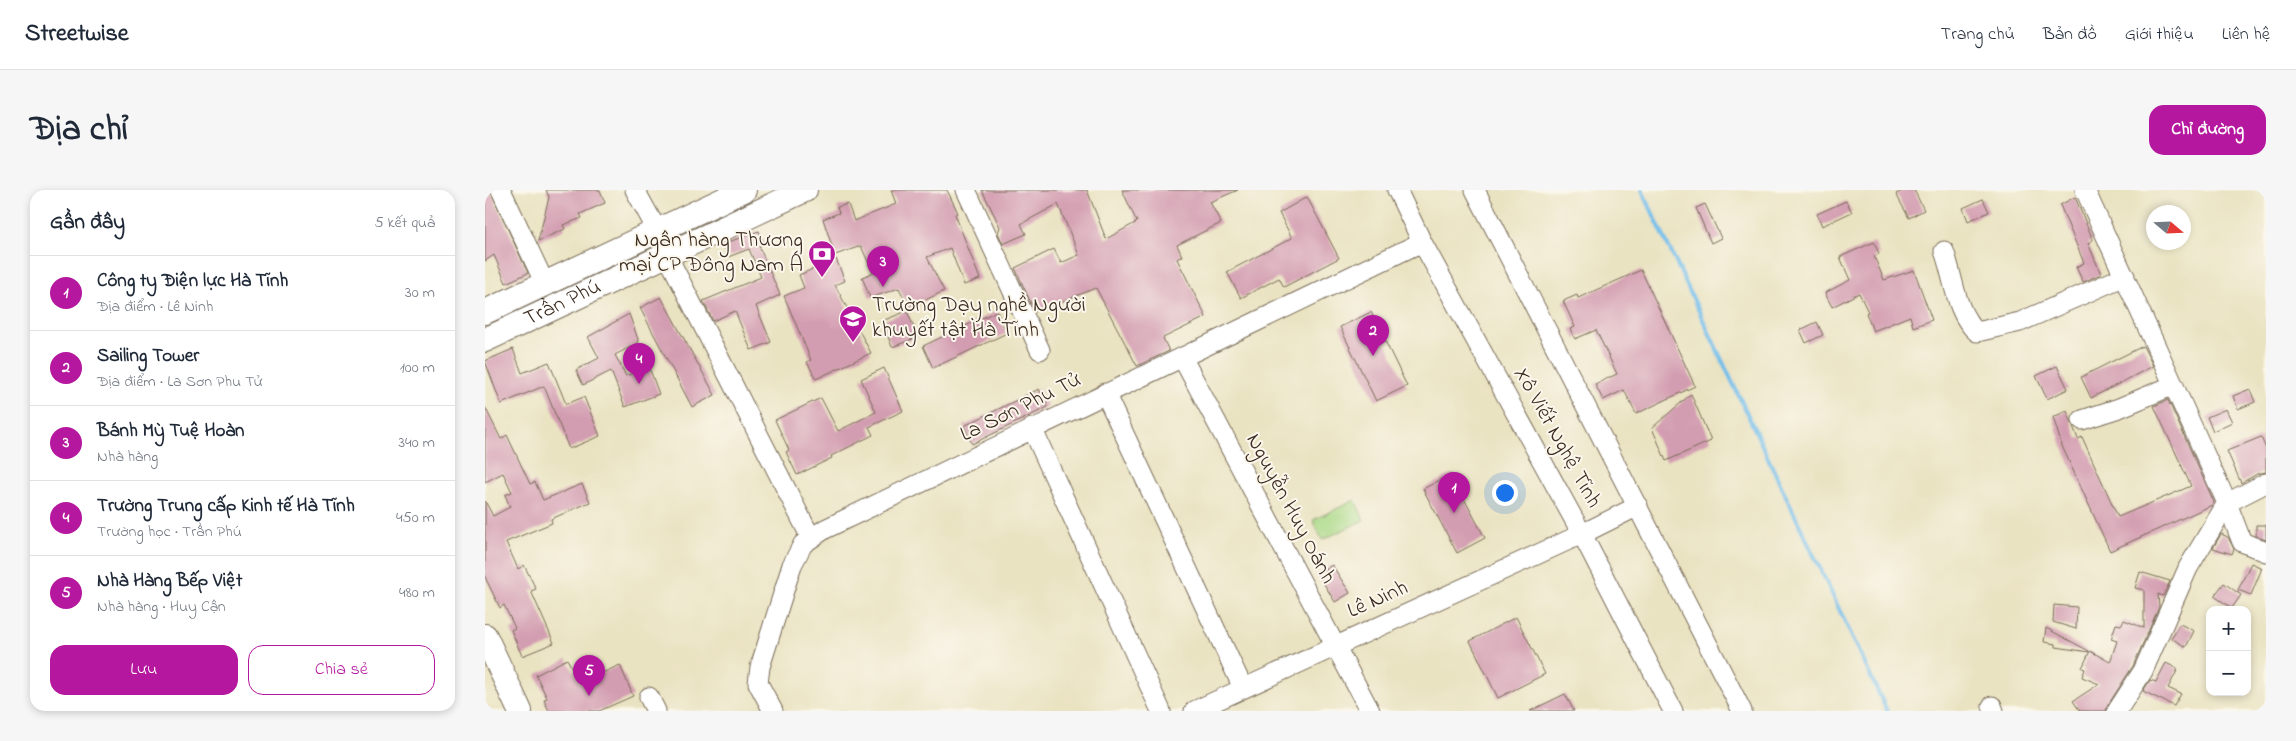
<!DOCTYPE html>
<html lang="vi">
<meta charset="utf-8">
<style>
:root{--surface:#fff;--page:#f6f6f7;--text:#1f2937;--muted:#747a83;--line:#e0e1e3;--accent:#b5179e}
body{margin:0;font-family:"Indie Flower",sans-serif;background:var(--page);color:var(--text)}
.controls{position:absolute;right:15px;bottom:15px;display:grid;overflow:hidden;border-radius:10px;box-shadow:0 2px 8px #0003}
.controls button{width:45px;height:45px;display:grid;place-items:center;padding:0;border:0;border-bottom:1px solid var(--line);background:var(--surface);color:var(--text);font:25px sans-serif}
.compass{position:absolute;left:1661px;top:15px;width:45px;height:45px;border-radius:50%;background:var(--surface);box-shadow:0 2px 8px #0003;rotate:109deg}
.you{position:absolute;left:1019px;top:302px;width:18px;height:18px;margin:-12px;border:4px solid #fff;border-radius:50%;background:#1a73e8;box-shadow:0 0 0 8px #1a73e833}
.badge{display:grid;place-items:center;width:32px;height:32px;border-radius:50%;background:var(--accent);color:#fff;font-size:16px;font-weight:700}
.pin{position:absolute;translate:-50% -41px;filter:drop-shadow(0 1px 2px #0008)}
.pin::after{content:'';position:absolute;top:26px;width:18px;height:15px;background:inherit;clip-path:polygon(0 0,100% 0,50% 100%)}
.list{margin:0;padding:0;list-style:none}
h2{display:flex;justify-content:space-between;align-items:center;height:65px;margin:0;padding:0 20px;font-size:21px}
h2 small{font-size:16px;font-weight:400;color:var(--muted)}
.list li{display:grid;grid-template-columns:32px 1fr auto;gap:15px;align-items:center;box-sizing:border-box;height:75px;padding:0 20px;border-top:1px solid var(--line)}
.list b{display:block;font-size:19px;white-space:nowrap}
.list p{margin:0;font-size:16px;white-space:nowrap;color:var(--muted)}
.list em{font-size:16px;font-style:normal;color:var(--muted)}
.actions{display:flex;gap:10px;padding:15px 20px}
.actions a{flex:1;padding:11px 0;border:1px solid var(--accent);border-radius:15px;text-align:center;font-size:18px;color:var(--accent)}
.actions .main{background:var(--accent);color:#fff}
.map{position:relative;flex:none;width:1781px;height:521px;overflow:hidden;border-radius:15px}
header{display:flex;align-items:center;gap:30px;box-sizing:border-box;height:70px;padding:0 25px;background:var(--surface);border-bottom:1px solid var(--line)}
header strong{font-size:24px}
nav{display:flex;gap:28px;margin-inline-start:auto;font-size:18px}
.intro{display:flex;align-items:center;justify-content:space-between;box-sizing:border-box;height:120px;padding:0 30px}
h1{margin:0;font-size:35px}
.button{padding:12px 22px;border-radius:15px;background:var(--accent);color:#fff;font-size:18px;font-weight:700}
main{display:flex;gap:30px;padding:0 30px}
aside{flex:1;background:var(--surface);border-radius:15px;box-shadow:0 2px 8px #0003}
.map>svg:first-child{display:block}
</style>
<header>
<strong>Streetwise</strong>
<nav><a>Trang chủ</a><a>Bản đồ</a><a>Giới thiệu</a><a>Liên hệ</a></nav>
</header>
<div class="intro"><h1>Địa chỉ</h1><a class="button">Chỉ đường</a></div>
<main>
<aside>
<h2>Gần đây<small>5 kết quả</small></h2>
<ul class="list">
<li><span class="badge">1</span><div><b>Công ty Điện lực Hà Tĩnh</b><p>Địa điểm · Lê Ninh</p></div><em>30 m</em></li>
<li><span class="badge">2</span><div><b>Sailing Tower</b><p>Địa điểm · La Sơn Phu Tử</p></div><em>100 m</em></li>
<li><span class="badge">3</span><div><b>Bánh Mỳ Tuệ Hoàn</b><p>Nhà hàng</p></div><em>340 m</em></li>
<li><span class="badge">4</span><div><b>Trường Trung cấp Kinh tế Hà Tĩnh</b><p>Trường học · Trần Phú</p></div><em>450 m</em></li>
<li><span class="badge">5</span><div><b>Nhà Hàng Bếp Việt</b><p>Nhà hàng · Huy Cận</p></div><em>480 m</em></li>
</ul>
<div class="actions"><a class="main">Lưu</a><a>Chia sẻ</a></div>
</aside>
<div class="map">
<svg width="1781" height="521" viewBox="0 0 1781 521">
<rect width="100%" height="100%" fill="#fbf7ec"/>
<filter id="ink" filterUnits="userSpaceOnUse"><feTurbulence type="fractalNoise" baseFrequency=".02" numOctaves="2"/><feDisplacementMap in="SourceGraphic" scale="10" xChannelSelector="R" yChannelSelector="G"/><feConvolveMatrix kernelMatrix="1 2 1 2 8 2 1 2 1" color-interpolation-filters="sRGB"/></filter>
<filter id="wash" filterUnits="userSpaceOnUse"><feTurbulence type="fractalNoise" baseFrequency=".0096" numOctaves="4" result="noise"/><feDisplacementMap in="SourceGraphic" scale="20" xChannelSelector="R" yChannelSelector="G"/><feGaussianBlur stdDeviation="1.12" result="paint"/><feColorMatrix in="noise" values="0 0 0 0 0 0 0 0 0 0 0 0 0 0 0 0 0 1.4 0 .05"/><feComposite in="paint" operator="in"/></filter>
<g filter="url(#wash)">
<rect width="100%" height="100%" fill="#eae3c2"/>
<path fill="#aad987" stroke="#728252" d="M 870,310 L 879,330 L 837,350 L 828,330 Z"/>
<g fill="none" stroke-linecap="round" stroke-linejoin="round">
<path stroke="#71beeb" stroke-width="4" d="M 1157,0 L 1402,521"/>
</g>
<g id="blocks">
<path fill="#d39db1" d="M 0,0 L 5,0 L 43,83 L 21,93 L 9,65 L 0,71 Z
M 61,0 L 115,0 L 120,13 L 95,24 L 97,28 L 78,35 L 80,39 L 53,51 L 64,7 Z
M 406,0 L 462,0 L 473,23 L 470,24 L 495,89 L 479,95 L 465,58 L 442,67 L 459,101 L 424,118 L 414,98 L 385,108 L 377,87 L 388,83 L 376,56 L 350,65 L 338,29 L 354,23 L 352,17 L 363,14 L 369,31 L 411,14 Z
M 497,0 L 602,0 L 621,49 L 652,32 L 637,0 L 753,0 L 725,12 L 736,33 L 692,55 L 697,66 L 692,69 L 721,127 L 678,148 L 684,161 L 652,176 L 611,98 L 550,122 L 530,78 L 569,59 L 576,73 L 594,65 L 573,14 L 536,34 L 541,44 L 518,54 L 513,43 L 515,37 Z
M 1419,0 L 1429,0 L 1439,20 L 1424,28 L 1411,4 Z
M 822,7 L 854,68 L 799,97 L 794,88 L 756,108 L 742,82 L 807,48 L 794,23 Z
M 1590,7 L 1608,50 L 1603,53 L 1616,84 L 1598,92 L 1591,77 L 1599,73 L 1575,15 Z
M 1498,9 L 1504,22 L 1483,31 L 1478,18 Z
M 1361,11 L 1367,22 L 1337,36 L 1332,24 Z
M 1220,14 L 1236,48 L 1226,53 L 1211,18 Z
M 274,41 L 279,54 L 274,56 L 295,105 L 271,116 L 286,152 L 266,160 L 250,121 L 228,131 L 218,111 L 276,87 L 264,59 L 243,67 L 238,54 Z
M 1389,52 L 1394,64 L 1389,66 L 1399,90 L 1429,80 L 1447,130 L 1428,137 L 1425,126 L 1388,141 L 1381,123 L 1383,122 L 1374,103 L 1347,117 L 1340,103 L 1365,90 L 1355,67 Z
M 351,69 L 360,91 L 350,95 L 386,163 L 331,189 L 322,172 L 326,170 L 299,106 L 319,98 L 314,85 Z
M 1156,80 L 1210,196 L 1151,224 L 1139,200 L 1118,210 L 1110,194 L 1132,184 L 1111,140 L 1090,149 L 1085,139 L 1090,137 L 1078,111 L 1092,105 L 1093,108 Z
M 176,107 L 230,205 L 207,217 L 155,118 Z
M 422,121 L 433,147 L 407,157 L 397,131 Z
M 512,121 L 522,143 L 448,178 L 438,156 Z
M 886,122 L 922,196 L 891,211 L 855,137 Z
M 144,124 L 154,152 L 130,165 L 141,186 L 164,177 L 174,204 L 140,217 L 126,181 L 98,195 L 91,180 L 114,168 L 103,147 Z
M 1332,132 L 1338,145 L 1321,153 L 1315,140 Z
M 1658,156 L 1668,176 L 1606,208 L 1596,187 Z
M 28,159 L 37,183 L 64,172 L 81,214 L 99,207 L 115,246 L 84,259 L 59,196 L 16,214 L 0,171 Z
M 1572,176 L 1583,199 L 1562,209 L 1551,186 Z
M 399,178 L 418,221 L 384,237 L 388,245 L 346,266 L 347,268 L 312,285 L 301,262 L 304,260 L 290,230 L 336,208 L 353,241 L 391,222 L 376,189 Z
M 554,199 L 563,217 L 487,254 L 479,236 Z
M 1765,199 L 1770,212 L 1753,219 L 1748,206 Z
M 1206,204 L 1226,251 L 1181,271 L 1167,238 Z
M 1683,210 L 1729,312 L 1727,315 L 1625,361 L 1577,256 L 1568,227 L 1582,221 L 1593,249 L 1597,247 L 1633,327 L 1706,296 L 1669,216 Z
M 0,217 L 16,249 L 22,245 L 45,294 L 50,292 L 58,310 L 97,294 L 105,312 L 66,329 L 67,333 L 21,352 L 33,379 L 39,375 L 51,399 L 46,401 L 69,453 L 37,466 L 26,440 L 30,438 L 19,415 L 15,418 L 0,387 L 0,311 L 8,326 L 25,317 L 20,305 L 27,302 L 18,283 L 0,292 Z
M 1741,219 L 1747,232 L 1728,241 L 1722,227 Z
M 1776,247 L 1781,259 L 1781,282 L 1772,284 L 1756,293 L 1742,261 Z
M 966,284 L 1000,348 L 972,363 L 938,299 Z
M 1771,335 L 1781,335 L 1781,350 L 1771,346 Z
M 1736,344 L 1743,347 L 1749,359 L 1747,364 L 1728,358 Z
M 1766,373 L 1777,378 L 1766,405 L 1753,400 Z
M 847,375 L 865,403 L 850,412 L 833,384 Z
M 1655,382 L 1685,391 L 1678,406 L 1673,404 L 1674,417 L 1648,476 L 1623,515 L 1621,521 L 1595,521 L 1588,511 L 1614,494 L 1597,487 L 1600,479 L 1597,478 L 1605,461 L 1625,472 L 1632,451 L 1626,449 L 1631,434 L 1636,435 L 1639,430 L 1659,438 L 1659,400 L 1650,398 Z
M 1739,393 L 1756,405 L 1747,418 L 1729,406 Z
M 1569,415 L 1592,417 L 1591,439 L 1568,432 Z
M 1031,427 L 1060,484 L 1013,508 L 985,451 Z
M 1695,434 L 1709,441 L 1701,457 L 1686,448 Z
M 1561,438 L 1604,461 L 1604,462 L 1571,457 L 1571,454 L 1559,452 Z
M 82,469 L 95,493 L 135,475 L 148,506 L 114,521 L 64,521 L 59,510 L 62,508 L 51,485 Z
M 1681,473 L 1693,479 L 1683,498 L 1696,504 L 1689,516 L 1658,501 L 1665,490 L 1671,492 Z
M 1080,504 L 1089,521 L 1045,521 Z"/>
</g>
</g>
<g filter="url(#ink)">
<use href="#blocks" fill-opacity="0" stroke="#786b57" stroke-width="1"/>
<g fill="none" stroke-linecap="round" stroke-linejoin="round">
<g stroke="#786b57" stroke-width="21">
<path id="minor" d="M 16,0 L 60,94
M 150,0 L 172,40
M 481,0 L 555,160
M 912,0 L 937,52 L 1097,344 L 1188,521
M 990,0 L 1257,521
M 1600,0 L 1742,313 L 1703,378 L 1658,481 L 1632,521
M 1459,61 C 1469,87 1470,123 1492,142 L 1535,132 L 1640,86
M 182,65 L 326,348
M 697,167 L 885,521
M 620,203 L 758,498
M 1597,230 L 1634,218 L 1689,195
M 547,238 L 676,521
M 1781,293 L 1742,313 L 1757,352 L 1781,362
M 164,507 L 171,521
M 1507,516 L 1509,521
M 288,521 L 273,493 L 275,477 L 307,375 L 318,354 L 340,339 L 937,52
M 709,521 L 1097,344 L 1153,316"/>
</g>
<g stroke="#786b57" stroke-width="26">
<g id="major">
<path d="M 0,122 L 259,0"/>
<path id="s1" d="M 0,150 L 320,0"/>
<path d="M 0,446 L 35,521"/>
</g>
</g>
<use href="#minor" stroke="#fff" stroke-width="19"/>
<use href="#major" stroke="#fff" stroke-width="24"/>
</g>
</g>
<defs>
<g id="bank-pin" transform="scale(1.4375)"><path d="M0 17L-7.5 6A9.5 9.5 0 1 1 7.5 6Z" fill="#b5179e" stroke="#fbf7ec"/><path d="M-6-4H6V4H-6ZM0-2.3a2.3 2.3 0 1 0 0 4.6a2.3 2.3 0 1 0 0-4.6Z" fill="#fff"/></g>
<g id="school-pin" transform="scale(1.4375)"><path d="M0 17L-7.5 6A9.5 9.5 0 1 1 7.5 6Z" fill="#b5179e" stroke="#fbf7ec"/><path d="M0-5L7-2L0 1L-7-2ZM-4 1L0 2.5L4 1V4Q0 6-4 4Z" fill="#fff"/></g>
</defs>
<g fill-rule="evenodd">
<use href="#bank-pin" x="337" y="64"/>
<use href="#school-pin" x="368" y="129"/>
</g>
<g text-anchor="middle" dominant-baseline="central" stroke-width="4" stroke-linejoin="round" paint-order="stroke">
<g font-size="22" fill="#3b2a1e" stroke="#fbf7ec" text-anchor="end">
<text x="318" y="51">Ngân hàng Thương<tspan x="318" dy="25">mại CP Đông Nam Á</tspan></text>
<text x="387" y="116" text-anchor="start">Trường Dạy nghề Người<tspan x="387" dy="25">khuyết tật Hà Tĩnh</tspan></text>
</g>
<g font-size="22" fill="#3b2a1e" stroke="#fbf7ec">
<text stroke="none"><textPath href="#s1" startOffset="86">Trần Phú</textPath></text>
<text transform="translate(536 218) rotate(-26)">La Sơn Phu Tử</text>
<text transform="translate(1072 248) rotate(61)">Xô Viết Nghệ Tĩnh</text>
<text transform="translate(805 319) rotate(62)">Nguyễn Huy Oánh</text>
<text transform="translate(893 410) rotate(-24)">Lê Ninh</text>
</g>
</g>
</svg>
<div class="controls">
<button>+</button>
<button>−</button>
</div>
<svg class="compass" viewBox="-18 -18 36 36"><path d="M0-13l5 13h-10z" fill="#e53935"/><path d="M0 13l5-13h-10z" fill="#747a83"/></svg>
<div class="you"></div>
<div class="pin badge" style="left:969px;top:323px">1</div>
<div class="pin badge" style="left:888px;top:166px">2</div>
<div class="pin badge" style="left:398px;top:97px">3</div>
<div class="pin badge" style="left:154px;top:194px">4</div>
<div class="pin badge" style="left:104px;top:506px">5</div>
</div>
</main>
